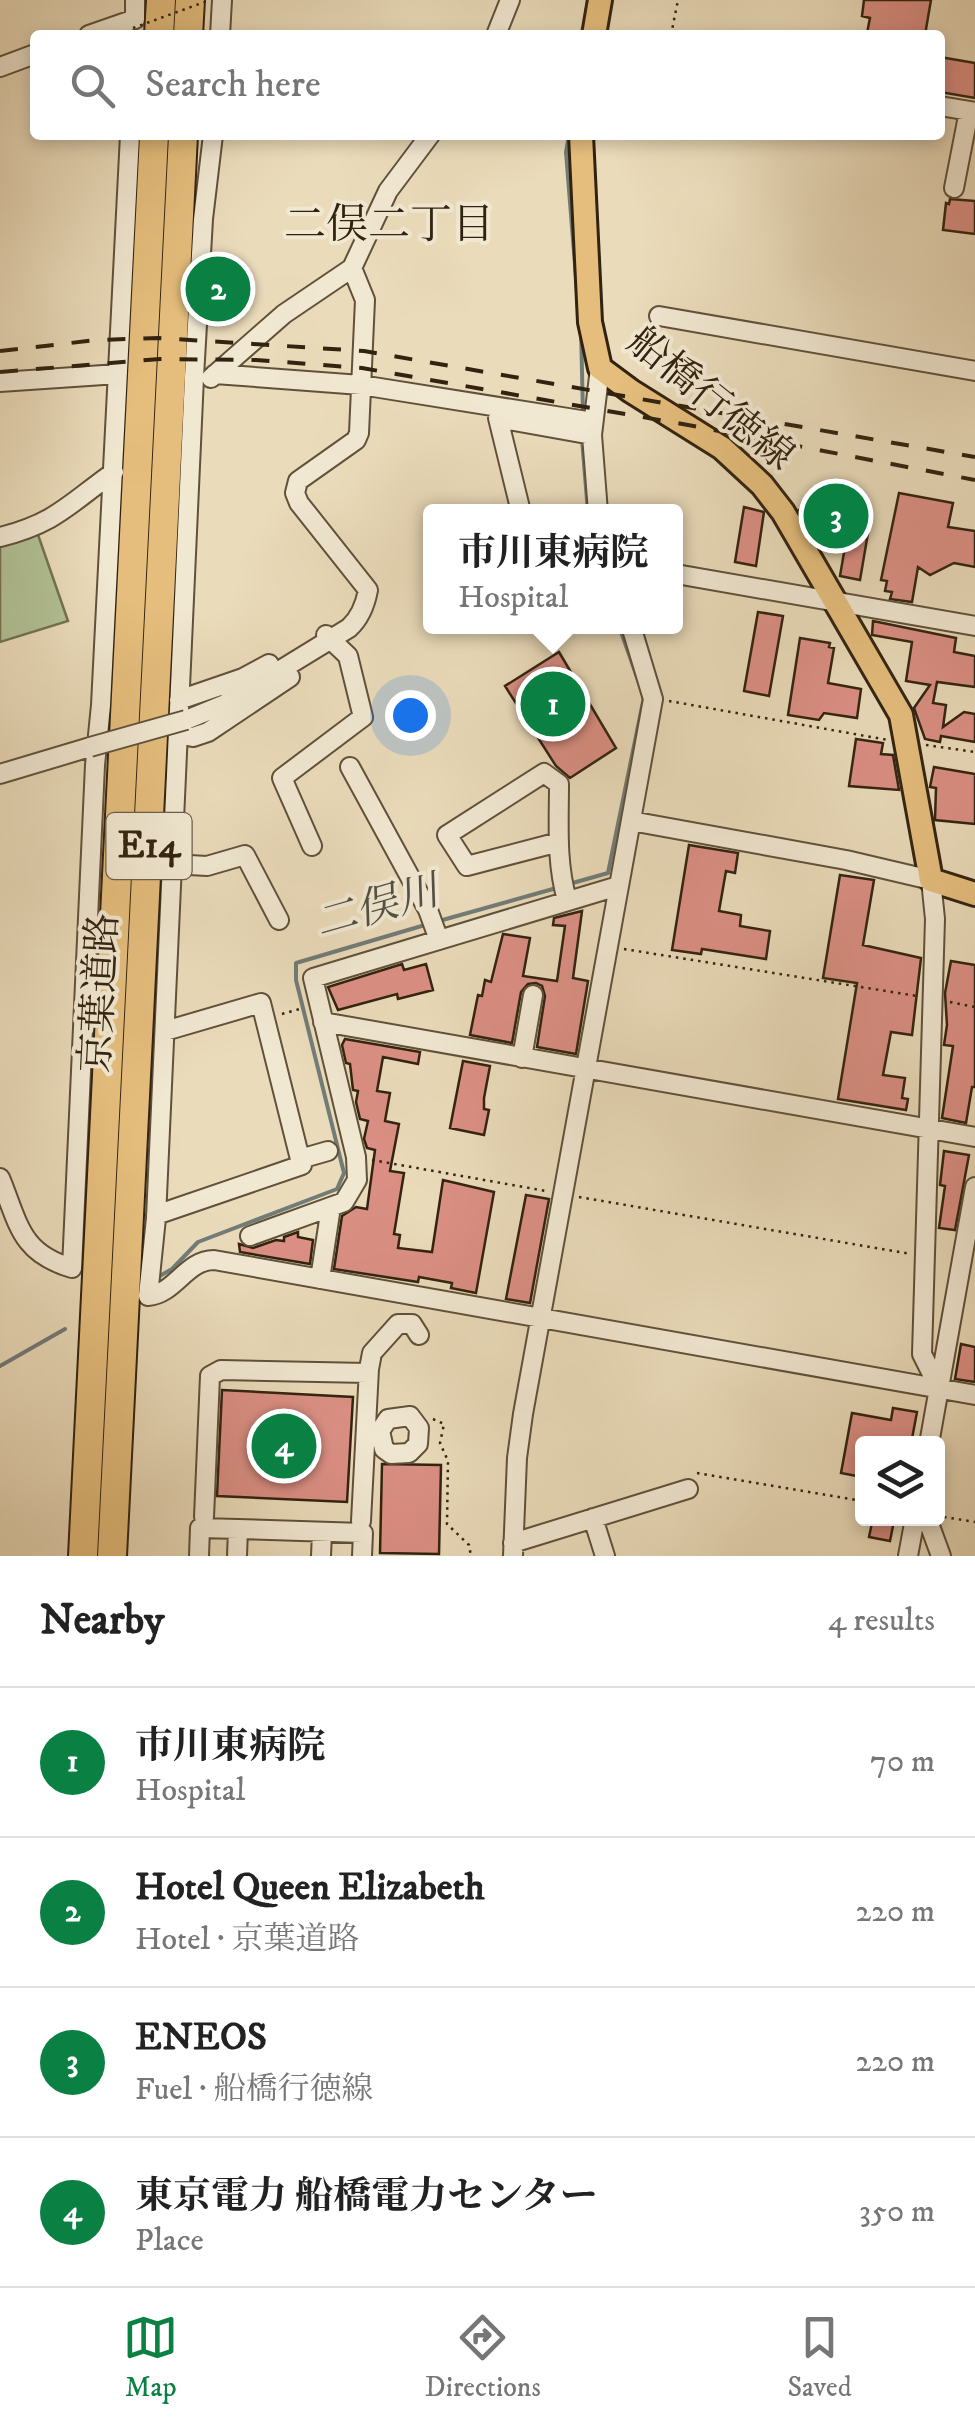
<!DOCTYPE html>
<meta charset="utf-8">
<style>
:root{--surface:#fff;--page:#f2f2f2;--text:#222;--muted:#767676;--line:#e0e0e0;--accent:#0b8043}
body{margin:0;font-family:"IM FELL DW Pica","Noto Serif JP",serif;background:var(--page);color:var(--text)}
.controls{position:absolute;right:30px;bottom:30px;display:grid;overflow:hidden;border-radius:10px;box-shadow:0 5px 15px #0003}
.controls button{width:90px;height:90px;display:grid;place-items:center;padding:0;border:0;border-bottom:2px solid var(--line);background:var(--surface);color:var(--text);font:50px sans-serif}
.you{position:absolute;left:410px;top:715px;width:35px;height:35px;margin:-25px;border:8px solid #fff;border-radius:50%;background:#1a73e8;box-shadow:0 0 0 15px #1a73e833}
.badge{display:grid;place-items:center;width:65px;height:65px;border-radius:50%;background:var(--accent);color:#fff;font-size:32px;font-weight:700}
.pin{position:absolute;translate:-50% -50%;border:5px solid #fff;box-shadow:0 2px 10px #0006}
.popup{position:absolute;left:423px;top:504px;width:260px;height:130px;box-sizing:border-box;display:grid;place-content:center;border-radius:10px;background:var(--surface);filter:drop-shadow(0 2px 8px #0005);font-size:32px;white-space:nowrap;color:var(--muted)}
.popup b{font-size:38px;color:var(--text)}
.popup::after{content:'';position:absolute;left:50%;top:100%;margin-left:-20px;border:20px solid transparent;border-top-color:var(--surface)}
.list{margin:0;padding:0;list-style:none}
h2{display:flex;justify-content:space-between;align-items:center;height:130px;margin:0;padding:0 40px;font-size:42px}
h2 small{font-size:32px;font-weight:400;color:var(--muted)}
.list li{display:grid;grid-template-columns:65px 1fr auto;gap:30px;align-items:center;box-sizing:border-box;height:150px;padding:0 40px;border-top:2px solid var(--line)}
.list b{display:block;font-size:38px;white-space:nowrap}
.list p{margin:0;font-size:32px;white-space:nowrap;color:var(--muted)}
.list em{font-size:32px;font-style:normal;color:var(--muted)}
.icon{flex:none;width:55px;height:55px;fill:none;stroke:currentColor;stroke-width:2;stroke-linecap:round;stroke-linejoin:round}
.map{position:relative;flex:none;width:975px;height:1556px;overflow:hidden}
.search{position:absolute;background:var(--surface);box-shadow:0 5px 15px #0003;left:30px;right:30px;top:30px;height:110px;display:flex;align-items:center;gap:25px;box-sizing:border-box;padding:0 35px;border-radius:10px;color:var(--muted);font-size:38px}
.sheet{height:730px;background:var(--surface)}
nav{display:flex;justify-content:space-around;align-items:center;box-sizing:border-box;height:140px;border-top:2px solid var(--line);background:var(--surface);font-size:28px;color:var(--muted)}
nav a{display:grid;justify-items:center;gap:5px}
nav .on{color:var(--accent)}
.map>svg:first-child{display:block}
</style>
<div class="map">
<svg width="975" height="1556" viewBox="0 0 975 1556">
<rect width="100%" height="100%" fill="#eadbba"/>
<filter id="stains"><feTurbulence type="fractalNoise" baseFrequency=".002" numOctaves="4"/><feColorMatrix values="0 0 0 0 .2 0 0 0 0 .09 0 0 0 0 .02 0 0 0 .5 -.17"/></filter>
<radialGradient id="worn" r=".72"><stop offset=".6" stop-color="#630" stop-opacity="0"/><stop offset="1" stop-color="#630" stop-opacity=".3"/></radialGradient>
<path fill="#b1c194" stroke="#727252" stroke-width="2.5" d="M 36,529 L 68,621 L 0,642 L 0,539 Z"/>
<g fill="none" stroke-linecap="round" stroke-linejoin="round">
<path stroke="#727c77" stroke-width="4" d="M 583,35 L 588,0
M 569,135 L 566,152 L 577,290
M 581,329 L 583,414
M 582,439 L 588,512
M 569,884 L 608,873 L 644,697 L 619,626
M 439,921 L 560,887
M 158,1277 L 172,1269 L 198,1242 L 337,1189 L 344,1173 L 296,980 L 296,963 L 425,925
M 0,1366 L 65,1329"/>
</g>
<path fill="#db8f84" stroke="#322310" stroke-width="2.5" d="M 864,0 L 931,0 L 925,35 L 867,33 L 870,18 L 862,16 Z
M 940,57 L 975,63 L 975,98 L 940,92 Z
M 950,199 L 975,201 L 975,234 L 943,230 L 946,203 L 949,204 Z
M 899,493 L 953,503 L 948,527 L 975,531 L 975,567 L 954,563 L 930,575 L 918,567 L 912,602 L 890,599 L 892,592 L 885,591 L 887,581 L 881,580 Z
M 833,494 L 847,516 L 844,532 L 835,536 L 826,521 L 811,530 L 799,510 Z
M 744,507 L 764,512 L 756,566 L 735,562 Z
M 848,529 L 868,533 L 860,580 L 840,576 Z
M 758,612 L 783,616 L 769,696 L 744,691 Z
M 873,621 L 956,638 L 954,652 L 975,656 L 975,687 L 937,682 L 933,703 L 946,705 L 943,727 L 964,712 L 975,714 L 975,742 L 941,736 L 940,742 L 925,739 L 914,708 L 930,685 L 906,681 L 912,642 L 872,635 Z
M 800,638 L 830,643 L 829,647 L 834,648 L 828,683 L 861,689 L 857,718 L 824,713 L 819,720 L 788,715 Z
M 559,652 L 616,748 L 570,778 L 556,766 L 505,686 Z
M 856,739 L 883,743 L 881,754 L 893,755 L 899,790 L 849,786 Z
M 934,767 L 975,774 L 975,824 L 935,820 L 936,788 L 930,787 Z
M 689,845 L 738,853 L 735,873 L 726,871 L 719,911 L 741,915 L 740,926 L 770,931 L 766,959 L 702,949 L 701,954 L 672,950 Z
M 840,875 L 874,880 L 863,945 L 921,958 L 912,1035 L 891,1032 L 883,1075 L 905,1078 L 902,1098 L 908,1099 L 906,1110 L 838,1099 L 857,983 L 823,978 Z
M 582,911 L 573,978 L 588,981 L 576,1054 L 537,1047 L 545,996 L 542,986 L 536,983 L 528,984 L 521,992 L 512,1043 L 470,1035 L 478,995 L 482,996 L 485,980 L 491,982 L 503,934 L 530,938 L 523,976 L 557,981 L 565,926 L 553,925 L 554,918 Z
M 951,961 L 975,965 L 975,1087 L 972,1087 L 966,1123 L 942,1118 L 953,1046 L 944,1045 L 947,1025 L 945,993 Z
M 402,964 L 404,970 L 426,964 L 433,990 L 398,999 L 397,994 L 338,1010 L 328,987 Z
M 345,1039 L 420,1052 L 418,1064 L 383,1057 L 377,1091 L 390,1093 L 385,1121 L 399,1124 L 390,1171 L 404,1173 L 394,1234 L 400,1235 L 398,1248 L 432,1252 L 443,1180 L 494,1192 L 476,1293 L 451,1288 L 452,1283 L 419,1277 L 418,1282 L 334,1269 L 342,1216 L 356,1207 L 367,1209 L 375,1150 L 367,1148 L 364,1139 L 368,1121 L 360,1119 L 356,1102 L 358,1091 L 353,1090 L 350,1064 L 346,1063 L 342,1045 Z
M 463,1061 L 490,1066 L 484,1098 L 484,1109 L 489,1110 L 484,1135 L 450,1128 Z
M 944,1151 L 969,1155 L 955,1230 L 939,1228 L 945,1186 L 940,1185 Z
M 526,1195 L 549,1199 L 530,1303 L 506,1299 Z
M 298,1232 L 298,1237 L 313,1240 L 310,1264 L 240,1252 L 239,1244 L 253,1248 L 276,1240 L 284,1241 L 284,1237 Z
M 961,1344 L 975,1347 L 975,1382 L 955,1379 Z
M 222,1390 L 353,1397 L 347,1502 L 217,1496 Z
M 893,1408 L 917,1412 L 911,1444 L 862,1444 L 862,1477 L 841,1473 L 852,1413 L 891,1420 Z
M 382,1464 L 441,1465 L 439,1554 L 380,1553 Z
M 873,1518 L 894,1521 L 890,1541 L 869,1537 Z"/>
<g fill="none" stroke-linecap="round" stroke-linejoin="round">
<g stroke="#60513a" stroke-width="22">
<path id="minor" d="M 89,35 L 135,19 L 135,0
M 220,35 L 222,0
M 496,35 L 510,0
M 0,67 L 35,54
M 940,106 L 975,112
M 213,135 L 203,219 L 194,377 L 156,1218 L 148,1296 C 175,1294 186,1260 214,1260 L 975,1395
M 954,188 L 969,111
M 659,316 L 975,371
M 215,374 L 361,385 L 593,422
M 211,378 L 284,314 L 352,268 L 388,191 L 430,135
M 0,382 L 118,374
M 521,512 L 498,418 L 592,435
M 598,512 L 592,435 L 600,368
M 0,537 C 56,523 69,504 114,472
M 676,574 L 975,626
M 179,700 L 243,678 L 269,664
M 186,720 L 225,704 L 349,628 C 360,618 365,606 368,590 L 299,503 L 295,493 L 298,481 L 356,440 L 359,433 L 365,300 L 352,268
M 178,734 L 193,737 L 208,732 L 290,677
M 350,767 L 428,910 L 439,940
M 0,774 L 90,747
M 631,821 L 846,860 L 931,880 L 935,919 L 922,1354 L 939,1388
M 559,842 L 467,866 L 447,835 L 544,773 L 559,784 C 559,823 556,862 567,900
M 312,846 L 282,778 L 363,717 L 348,656 L 326,635
M 172,864 L 207,866 L 245,855 L 279,920
M 323,1022 L 975,1137
M 165,1031 L 261,1003 L 300,1159
M 522,1058 L 533,995
M 0,1178 C 19,1224 20,1253 72,1268 L 95,765 L 101,705 L 130,135
M 156,1215 L 302,1165 L 300,1159 L 328,1151
M 250,1236 L 344,1202 L 357,1180 L 356,1157 L 313,978 L 618,886
M 320,1279 L 331,1207
M 366,1429 L 380,1431 L 388,1419 L 410,1416 L 419,1428 L 418,1444 L 409,1453 L 391,1454 L 384,1449 L 380,1431
M 929,1444 L 975,1187
M 204,1517 L 210,1376 L 221,1370 L 368,1373
M 593,1518 L 605,1556
M 927,1518 L 941,1556
M 361,1521 L 369,1369 L 372,1353 L 398,1324 L 412,1324 L 419,1335
M 513,1543 L 688,1489
M 199,1556 L 200,1528 L 238,1529
M 237,1556 L 238,1529 L 363,1533 L 362,1556
M 321,1556 L 322,1532
M 513,1556 L 517,1458 L 523,1414 L 653,699 L 631,626
M 908,1556 L 915,1518"/>
</g>
<g stroke="#322310" stroke-width="28">
<path id="major" d="M 594,35 L 600,0
M 581,135 L 590,322 L 600,368 L 631,391 L 722,448 L 762,485 L 783,512 L 901,715 L 931,880 L 975,894"/>
</g>
<g stroke="#322310" stroke-width="32">
<path id="highway" d="M 159,35 L 161,0
M 188,35 L 190,0
M 83,1556 L 154,135
M 112,1556 L 183,135"/>
</g>
<path stroke="#322310" stroke-width="2.5" stroke-dasharray="2.5 5" stroke-linecap="butt" d="M 671,35 L 678,0
M 669,701 L 888,740
M 926,745 L 975,752
M 624,949 L 917,996
M 950,1002 L 975,1007
M 282,1014 L 303,1008
M 372,1160 L 546,1191
M 579,1197 L 911,1254
M 433,1419 L 444,1424 L 440,1443 L 448,1461 L 447,1524 L 469,1545 L 471,1556
M 697,1473 L 862,1501
M 944,1517 L 975,1522"/>
<use href="#minor" stroke="#f1e8d2" stroke-width="18"/>
<use href="#major" stroke="#e5be7d" stroke-width="22"/>
<use href="#highway" stroke="#e5be7d" stroke-width="28"/>
<path stroke="#322310" stroke-width="4" stroke-dasharray="18 18" stroke-linecap="butt" d="M 0,351 L 97,340 L 159,338 L 364,351 L 975,457
M 0,372 L 160,359 L 256,360 L 362,368 L 688,425 L 975,480"/>
<g stroke="#60513a" stroke-width="22" stroke-linecap="butt">
<path id="minor-bridge" d="M 90,747 L 186,720"/>
</g>
<path stroke="#322310" stroke-width="2.5" stroke-dasharray="2.5 5" stroke-linecap="butt" d="M 133,28 L 210,0"/>
<use href="#minor-bridge" stroke="#f1e8d2" stroke-width="18"/>
</g>
<g text-anchor="middle" dominant-baseline="central" stroke-width="8" stroke-linejoin="round" paint-order="stroke">
<rect fill="#f1e8d2" stroke="#6b5e4a" stroke-width="2.5" x="106.5" y="813" width="85" height="66" rx="8"/>
<g font-size="38" font-weight="bold" fill="#322310">
<text x="149" y="846">E14</text>
</g>
<g font-size="40" fill="#322310" stroke="#f1e8d2">
<text transform="translate(710 400) rotate(39)">船橋行徳線</text>
<text transform="translate(101 993) rotate(-87)">京葉道路</text>
</g>
<g font-size="42" fill="#322310" stroke="#f1e8d2">
<text x="389" y="226">二俣二丁目</text>
</g>
<g font-size="42" font-style="italic" fill="#525043" stroke="#f1e8d2">
<text transform="translate(377 908) rotate(-16)">二俣川</text>
</g>
</g>
<rect width="100%" height="100%" filter="url(#stains)"/>
<rect width="100%" height="100%" fill="url(#worn)"/>
</svg>
<div class="controls">
<button><svg class="icon" aria-label="layers" viewBox="0 0 24 24"><path d="M12 4l9 5-9 5-9-5zM3 14l9 5 9-5"/></svg></button>
</div>
<div class="you"></div>
<div class="pin badge" style="left:553px;top:704px">1</div>
<div class="popup"><b>市川東病院</b>Hospital</div>
<div class="pin badge" style="left:218px;top:289px">2</div>
<div class="pin badge" style="left:836px;top:516px">3</div>
<div class="pin badge" style="left:284px;top:1446px">4</div>
<div class="search"><svg class="icon" aria-label="search" viewBox="0 0 24 24"><circle cx="10" cy="10" r="6"/><path d="M15 15l6 6"/></svg>Search here</div>
</div>
<section class="sheet">
<h2>Nearby<small>4 results</small></h2>
<ul class="list">
<li><span class="badge">1</span><div><b>市川東病院</b><p>Hospital</p></div><em>70 m</em></li>
<li><span class="badge">2</span><div><b>Hotel Queen Elizabeth</b><p>Hotel · 京葉道路</p></div><em>220 m</em></li>
<li><span class="badge">3</span><div><b>ENEOS</b><p>Fuel · 船橋行徳線</p></div><em>220 m</em></li>
<li><span class="badge">4</span><div><b>東京電力 船橋電力センター</b><p>Place</p></div><em>350 m</em></li>
</ul>
</section>
<nav>
<a class="on"><svg class="icon" aria-label="map" viewBox="0 0 24 24"><path d="M3 6l6-2 6 2 6-2v14l-6 2-6-2-6 2zM9 4v14M15 6v14"/></svg>Map</a>
<a><svg class="icon" aria-label="directions" viewBox="0 0 24 24"><path d="M12 3l9 9-9 9-9-9zM9 14v-3h6M13 9l2 2-2 2"/></svg>Directions</a>
<a><svg class="icon" aria-label="saved" viewBox="0 0 24 24"><path d="M7 4h10v16l-5-4-5 4z"/></svg>Saved</a>
</nav>
